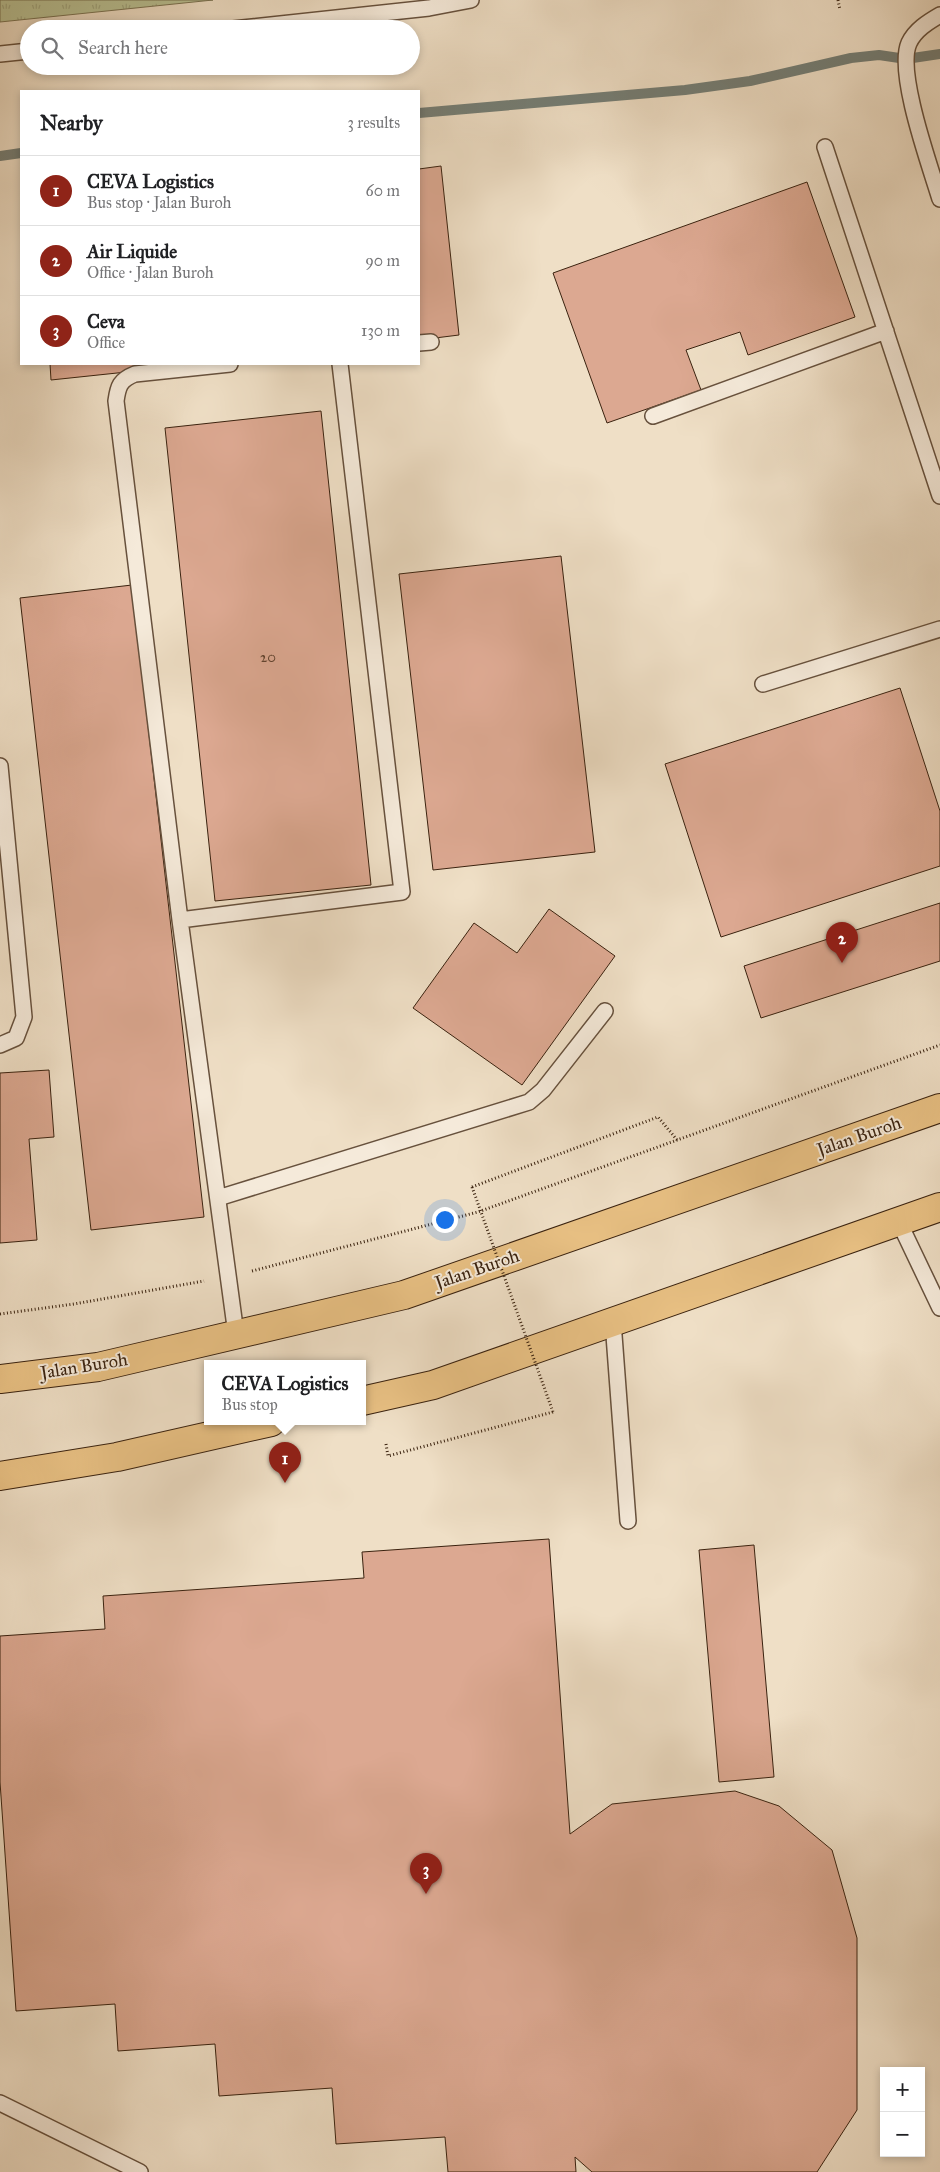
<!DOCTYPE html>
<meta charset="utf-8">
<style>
:root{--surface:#fff;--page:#f2f2f2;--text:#202124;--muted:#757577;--line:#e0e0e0;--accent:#8f2418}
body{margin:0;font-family:"IM FELL Great Primer",serif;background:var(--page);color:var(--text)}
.controls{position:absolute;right:15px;bottom:15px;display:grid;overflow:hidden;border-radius:0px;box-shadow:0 2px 8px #0003}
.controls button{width:45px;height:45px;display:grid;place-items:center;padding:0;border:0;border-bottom:1px solid var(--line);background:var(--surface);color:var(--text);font:25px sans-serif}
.you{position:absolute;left:444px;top:1219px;width:18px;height:18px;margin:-12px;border:4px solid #fff;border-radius:50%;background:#1a73e8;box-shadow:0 0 0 8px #1a73e833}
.badge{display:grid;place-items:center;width:32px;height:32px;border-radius:50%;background:var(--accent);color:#fff;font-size:16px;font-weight:700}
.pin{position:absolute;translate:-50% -41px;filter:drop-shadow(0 1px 2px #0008)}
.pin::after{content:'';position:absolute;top:26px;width:18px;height:15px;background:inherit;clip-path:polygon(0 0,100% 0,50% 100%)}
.popup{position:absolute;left:204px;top:1360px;width:162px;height:65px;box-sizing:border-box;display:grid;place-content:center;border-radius:0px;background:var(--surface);filter:drop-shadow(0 1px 4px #0005);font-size:16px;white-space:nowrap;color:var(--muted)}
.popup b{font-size:19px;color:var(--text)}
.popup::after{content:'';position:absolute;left:50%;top:100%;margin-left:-10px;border:10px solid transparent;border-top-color:var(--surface)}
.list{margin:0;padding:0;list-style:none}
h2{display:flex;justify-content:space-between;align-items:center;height:65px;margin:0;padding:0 20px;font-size:21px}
h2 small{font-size:16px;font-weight:400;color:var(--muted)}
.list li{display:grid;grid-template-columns:32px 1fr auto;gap:15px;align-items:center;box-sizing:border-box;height:70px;padding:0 20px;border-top:1px solid var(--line)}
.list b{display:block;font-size:19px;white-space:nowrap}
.list p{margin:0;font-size:16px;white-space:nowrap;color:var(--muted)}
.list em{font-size:16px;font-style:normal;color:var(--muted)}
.icon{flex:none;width:28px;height:28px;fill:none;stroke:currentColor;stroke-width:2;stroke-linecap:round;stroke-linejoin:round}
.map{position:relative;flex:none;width:940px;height:2172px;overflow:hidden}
.search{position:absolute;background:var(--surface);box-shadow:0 2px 8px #0003;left:20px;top:20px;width:400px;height:55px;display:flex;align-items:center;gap:12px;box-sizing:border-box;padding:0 18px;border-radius:28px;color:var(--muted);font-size:19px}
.panel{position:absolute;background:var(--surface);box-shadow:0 2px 8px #0003;left:20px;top:90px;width:400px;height:275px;border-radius:0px}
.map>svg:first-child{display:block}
</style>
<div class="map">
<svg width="940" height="2172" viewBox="0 0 940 2172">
<defs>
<pattern id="grass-tufts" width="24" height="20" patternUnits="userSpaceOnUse" patternTransform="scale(1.25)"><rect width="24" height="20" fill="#b9c295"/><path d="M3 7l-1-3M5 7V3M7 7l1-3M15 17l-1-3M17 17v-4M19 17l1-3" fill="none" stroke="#a0a67f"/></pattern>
</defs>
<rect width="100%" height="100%" fill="#efdfc6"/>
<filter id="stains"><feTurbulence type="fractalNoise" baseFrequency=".004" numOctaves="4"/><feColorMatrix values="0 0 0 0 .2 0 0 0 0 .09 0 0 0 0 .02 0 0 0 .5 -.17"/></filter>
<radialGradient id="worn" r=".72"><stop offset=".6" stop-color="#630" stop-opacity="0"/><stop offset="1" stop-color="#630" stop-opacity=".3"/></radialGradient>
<path fill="url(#grass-tufts)" stroke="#7a7252" d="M 0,0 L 213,0 L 0,22 Z"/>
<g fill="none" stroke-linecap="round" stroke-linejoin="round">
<path stroke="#747e76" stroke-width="10" d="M 419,113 L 685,90 L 750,81 L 851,58 L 879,55 L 906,59 L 940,54
M 0,156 L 21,153"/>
</g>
<path fill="#dca891" stroke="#3a220f" d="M 441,166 L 459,335 L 419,340 L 419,169 Z
M 807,182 L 855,317 L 748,355 L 740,332 L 686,350 L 701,390 L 607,423 L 553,273 Z
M 50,364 L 202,364 L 51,380 Z
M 321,411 L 371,885 L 215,901 L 165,428 Z
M 561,556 L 595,852 L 433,870 L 399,574 Z
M 132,585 L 204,1217 L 91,1230 L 20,598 Z
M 900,688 L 940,811 L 940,866 L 721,937 L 665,764 Z
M 940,903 L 940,961 L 761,1018 L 744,966 Z
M 549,909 L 615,956 L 522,1085 L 413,1008 L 474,923 L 517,953 Z
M 49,1070 L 54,1137 L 29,1139 L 37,1240 L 0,1243 L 0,1073 Z
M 549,1539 L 570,1834 L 612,1804 L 735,1791 L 779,1806 L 832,1850 L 857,1938 L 857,2110 L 817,2172 L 592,2172 L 575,2157 L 576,2172 L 448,2172 L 445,2137 L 336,2144 L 332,2088 L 219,2096 L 215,2044 L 118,2051 L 115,2004 L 16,2011 L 0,1782 L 0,1636 L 105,1629 L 103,1596 L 364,1578 L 362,1552 Z
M 754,1545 L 774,1777 L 719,1782 L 699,1550 Z"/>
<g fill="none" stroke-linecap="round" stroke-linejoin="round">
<g stroke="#67513d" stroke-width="18">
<path id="lane" d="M 940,15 C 928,22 915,30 909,43 C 896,72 930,166 940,199
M 233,29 L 429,8 L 471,0
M 0,54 L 29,51
M 825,147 L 940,496
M 419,343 L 431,342
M 230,364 L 135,374 C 120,380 118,386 116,401 L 180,920 L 236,1334
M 653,416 L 886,331
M 763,684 L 940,629
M 0,766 L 24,1017 L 16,1038 L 0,1045
M 180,920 L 402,892 L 340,364
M 218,1198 L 529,1102 L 543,1090 L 605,1011
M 899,1222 L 940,1308
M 613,1322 L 628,1521
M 0,2103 L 140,2172"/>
</g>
<g stroke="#3a220f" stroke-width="30">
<path id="primary" d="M 0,1379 L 98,1367 L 404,1295 L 940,1108
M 362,1401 L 433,1385 L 940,1207
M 0,1476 L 117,1457 L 271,1422"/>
</g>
<path stroke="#3a220f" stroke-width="3" stroke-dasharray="1 2.5" stroke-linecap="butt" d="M 838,0 L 840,10
M 472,1187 L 658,1117 L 678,1141
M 252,1271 L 478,1212 L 940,1045
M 0,1314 L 74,1304 L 204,1281
M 386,1444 L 388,1456 L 553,1412"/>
<use href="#lane" stroke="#f5eada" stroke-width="15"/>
<use href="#primary" stroke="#e8c083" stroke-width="28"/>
<path stroke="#3a220f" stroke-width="3" stroke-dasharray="1 2.5" stroke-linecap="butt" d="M 472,1187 L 553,1412"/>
</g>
<g text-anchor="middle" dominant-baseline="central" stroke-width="4" stroke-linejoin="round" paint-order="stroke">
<g font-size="15" fill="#624430">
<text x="268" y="657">20</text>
</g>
<g font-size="18" fill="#3a220f" stroke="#f5eada">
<text transform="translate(859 1136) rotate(-19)">Jalan Buroh</text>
<text transform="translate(477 1269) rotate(-19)">Jalan Buroh</text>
<text transform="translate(84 1366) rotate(-9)">Jalan Buroh</text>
</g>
</g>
<rect width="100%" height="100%" filter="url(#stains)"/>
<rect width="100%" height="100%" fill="url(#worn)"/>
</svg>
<div class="controls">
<button>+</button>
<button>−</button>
</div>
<div class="you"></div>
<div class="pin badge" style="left:285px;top:1483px">1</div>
<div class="popup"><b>CEVA Logistics</b>Bus stop</div>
<div class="pin badge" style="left:842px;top:963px">2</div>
<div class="pin badge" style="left:426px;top:1894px">3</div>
<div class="search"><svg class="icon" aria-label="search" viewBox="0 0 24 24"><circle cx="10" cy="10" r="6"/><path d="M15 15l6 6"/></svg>Search here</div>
<section class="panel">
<h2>Nearby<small>3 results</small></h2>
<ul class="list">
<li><span class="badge">1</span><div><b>CEVA Logistics</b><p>Bus stop · Jalan Buroh</p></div><em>60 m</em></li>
<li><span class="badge">2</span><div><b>Air Liquide</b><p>Office · Jalan Buroh</p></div><em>90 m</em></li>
<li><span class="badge">3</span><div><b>Ceva</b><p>Office</p></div><em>130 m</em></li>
</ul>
</section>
</div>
